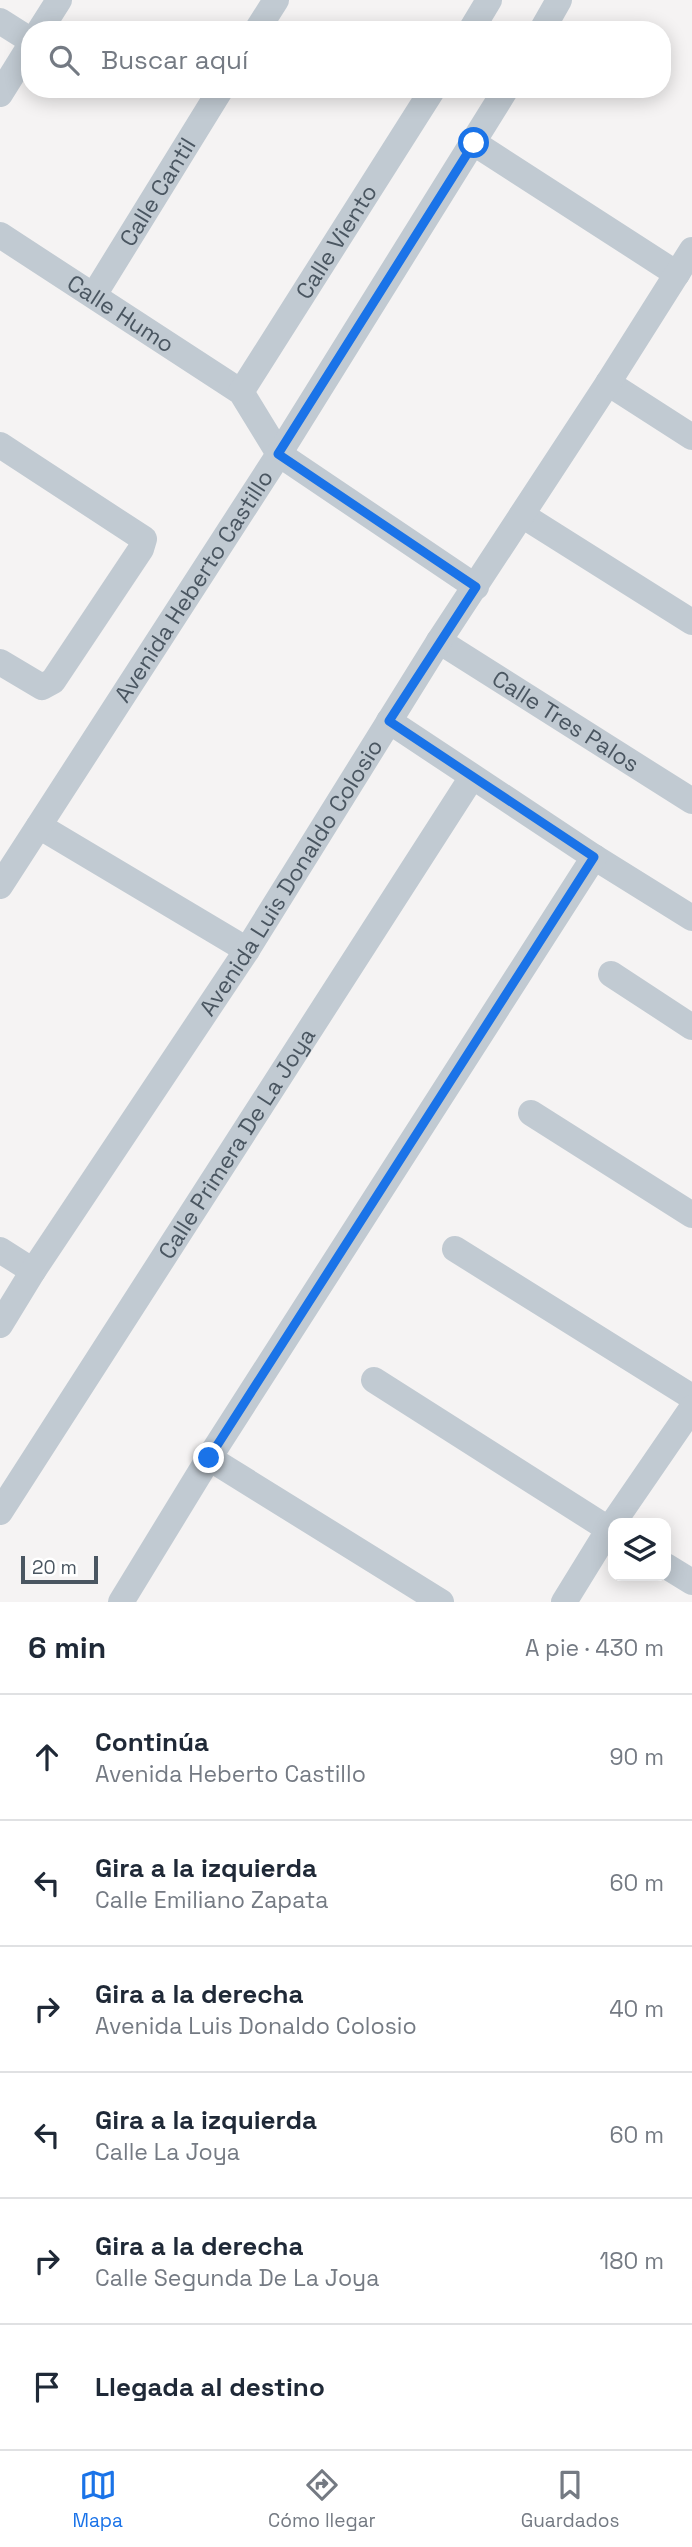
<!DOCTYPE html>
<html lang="es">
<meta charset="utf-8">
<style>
:root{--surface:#fff;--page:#f6f6f7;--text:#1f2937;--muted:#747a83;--line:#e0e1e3;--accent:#1a73e8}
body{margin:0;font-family:"Space Grotesk",sans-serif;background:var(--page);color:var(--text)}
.controls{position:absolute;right:21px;bottom:21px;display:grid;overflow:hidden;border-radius:14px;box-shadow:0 4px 18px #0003}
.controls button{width:63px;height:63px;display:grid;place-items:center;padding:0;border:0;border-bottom:2px solid var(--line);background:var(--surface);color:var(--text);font:35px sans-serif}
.scale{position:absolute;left:21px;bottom:18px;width:77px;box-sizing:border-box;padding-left:7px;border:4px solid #4a5661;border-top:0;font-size:19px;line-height:24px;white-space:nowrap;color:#4a5661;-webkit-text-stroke:5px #fff;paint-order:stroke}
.stop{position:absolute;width:21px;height:21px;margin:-16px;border:5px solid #1a73e8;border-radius:50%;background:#fff}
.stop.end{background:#1a73e8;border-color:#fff;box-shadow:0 2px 7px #0008}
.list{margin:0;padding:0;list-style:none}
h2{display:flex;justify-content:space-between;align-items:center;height:91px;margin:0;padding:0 28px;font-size:30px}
h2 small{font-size:23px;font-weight:400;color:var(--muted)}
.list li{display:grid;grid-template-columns:46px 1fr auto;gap:21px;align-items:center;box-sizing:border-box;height:126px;padding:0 28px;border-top:2px solid var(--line)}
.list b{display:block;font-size:26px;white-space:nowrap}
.list p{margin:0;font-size:23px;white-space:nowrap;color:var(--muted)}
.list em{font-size:23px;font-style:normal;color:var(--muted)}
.icon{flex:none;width:38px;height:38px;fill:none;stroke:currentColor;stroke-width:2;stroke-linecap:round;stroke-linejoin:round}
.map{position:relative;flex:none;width:692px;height:1602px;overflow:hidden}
.search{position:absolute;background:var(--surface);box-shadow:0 4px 18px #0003;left:21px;right:21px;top:21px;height:77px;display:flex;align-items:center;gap:18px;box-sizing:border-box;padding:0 24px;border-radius:28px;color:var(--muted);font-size:26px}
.sheet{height:847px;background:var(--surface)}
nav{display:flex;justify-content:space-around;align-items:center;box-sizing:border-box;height:98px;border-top:2px solid var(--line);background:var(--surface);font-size:19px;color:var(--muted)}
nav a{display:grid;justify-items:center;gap:4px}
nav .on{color:var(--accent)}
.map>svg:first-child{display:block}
</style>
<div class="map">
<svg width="692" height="1602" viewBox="0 0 692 1602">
<rect width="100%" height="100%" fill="#f5f3f3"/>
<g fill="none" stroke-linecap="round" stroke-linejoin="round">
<g stroke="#c1cad2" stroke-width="26">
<path d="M 0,21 L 30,40"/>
<path d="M 40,30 L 59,0"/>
<path d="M 257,30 L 276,0"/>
<path d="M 471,30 L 489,0"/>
<path d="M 542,30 L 559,0"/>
<path d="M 0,94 L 30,46"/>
<path d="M 474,143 L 677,274"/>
<path id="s1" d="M 0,235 L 241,392 L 279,454 L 476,587"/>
<path id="s2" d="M 94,295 L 221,89"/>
<path d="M 608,383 L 692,437"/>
<path id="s3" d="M 241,392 L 433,89"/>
<path d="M 0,445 L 144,539 L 141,549 L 53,681 L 42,687 L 0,662"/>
<path d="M 522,515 L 692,622"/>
<path id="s4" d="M 439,641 L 692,801"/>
<path d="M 389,721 L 594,857 L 692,918"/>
<path d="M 39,826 L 247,950"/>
<path id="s5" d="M 0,886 L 279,454 L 506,89"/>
<path d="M 611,974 L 692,1027"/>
<path d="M 531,1113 L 692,1215"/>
<path d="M 455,1249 L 692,1397"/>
<path d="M 0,1250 L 33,1271"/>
<path id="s6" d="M 0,1325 L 33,1271 L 247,950 L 439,641 L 608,383 L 692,250"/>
<path d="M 374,1380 L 613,1532"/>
<path d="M 209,1458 L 441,1602"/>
<path id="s7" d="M 0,1512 L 472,777"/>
<path d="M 666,1566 L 692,1582"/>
<path d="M 121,1602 L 209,1458 L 594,857"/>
<path d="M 564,1602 L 609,1529 L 692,1408"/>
</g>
</g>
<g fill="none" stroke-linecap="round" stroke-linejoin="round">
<path stroke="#1a73e8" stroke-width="9" d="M 209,1458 L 594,857 L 389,721 L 476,587 L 278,454 L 474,143"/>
</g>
<g text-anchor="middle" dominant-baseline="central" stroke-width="7" stroke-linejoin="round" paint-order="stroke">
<g font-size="23" fill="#4a5661" stroke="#fff">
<text stroke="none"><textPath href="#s2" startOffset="121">Calle Cantil</textPath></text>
<text stroke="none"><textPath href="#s3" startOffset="178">Calle Viento</textPath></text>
<text stroke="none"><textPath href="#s1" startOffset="144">Calle Humo</textPath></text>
<text stroke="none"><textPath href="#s5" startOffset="357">Avenida Heberto Castillo</textPath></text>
<text stroke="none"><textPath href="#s4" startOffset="150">Calle Tres Palos</textPath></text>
<text stroke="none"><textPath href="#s6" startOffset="534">Avenida Luis Donaldo Colosio</textPath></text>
<text stroke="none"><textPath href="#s7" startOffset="438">Calle Primera De La Joya</textPath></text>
</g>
</g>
</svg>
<div class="controls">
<button><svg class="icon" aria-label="layers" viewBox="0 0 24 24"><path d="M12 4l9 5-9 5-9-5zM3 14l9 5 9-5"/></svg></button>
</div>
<div class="scale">20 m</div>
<div class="stop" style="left:474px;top:143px"></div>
<div class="stop end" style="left:209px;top:1458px"></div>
<div class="search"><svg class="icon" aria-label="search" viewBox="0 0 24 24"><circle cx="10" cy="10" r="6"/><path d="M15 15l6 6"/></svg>Buscar aquí</div>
</div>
<section class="sheet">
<h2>6 min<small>A pie · 430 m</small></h2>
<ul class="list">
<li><svg class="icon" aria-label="ahead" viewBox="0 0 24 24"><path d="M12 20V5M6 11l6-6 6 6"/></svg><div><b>Continúa</b><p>Avenida Heberto Castillo</p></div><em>90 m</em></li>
<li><svg class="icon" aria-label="left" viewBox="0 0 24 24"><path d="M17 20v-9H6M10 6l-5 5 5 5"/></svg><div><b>Gira a la izquierda</b><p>Calle Emiliano Zapata</p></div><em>60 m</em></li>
<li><svg class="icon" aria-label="right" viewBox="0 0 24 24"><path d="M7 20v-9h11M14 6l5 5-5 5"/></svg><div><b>Gira a la derecha</b><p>Avenida Luis Donaldo Colosio</p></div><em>40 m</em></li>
<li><svg class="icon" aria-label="left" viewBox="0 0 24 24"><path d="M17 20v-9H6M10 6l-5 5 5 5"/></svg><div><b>Gira a la izquierda</b><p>Calle La Joya</p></div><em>60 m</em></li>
<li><svg class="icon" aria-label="right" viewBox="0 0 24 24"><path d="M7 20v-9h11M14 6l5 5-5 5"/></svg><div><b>Gira a la derecha</b><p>Calle Segunda De La Joya</p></div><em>180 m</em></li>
<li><svg class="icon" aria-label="arrive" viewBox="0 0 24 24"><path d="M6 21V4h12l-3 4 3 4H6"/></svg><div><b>Llegada al destino</b></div></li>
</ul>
</section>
<nav>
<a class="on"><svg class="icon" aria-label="map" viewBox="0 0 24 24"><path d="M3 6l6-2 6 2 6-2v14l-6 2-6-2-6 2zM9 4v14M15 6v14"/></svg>Mapa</a>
<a><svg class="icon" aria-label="directions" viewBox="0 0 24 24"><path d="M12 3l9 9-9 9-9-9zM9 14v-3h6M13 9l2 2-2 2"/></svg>Cómo llegar</a>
<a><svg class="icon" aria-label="saved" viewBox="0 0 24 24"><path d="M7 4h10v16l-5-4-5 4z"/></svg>Guardados</a>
</nav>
